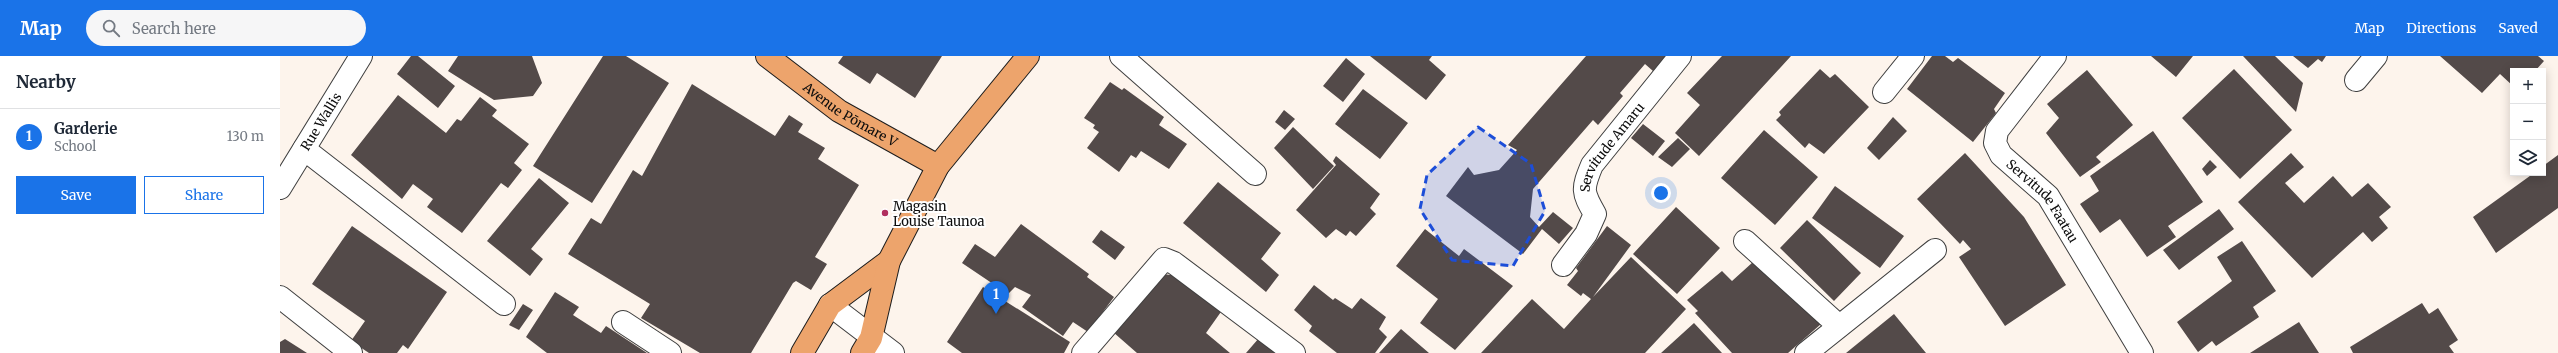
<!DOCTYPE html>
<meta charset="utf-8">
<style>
:root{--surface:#fff;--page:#f6f6f7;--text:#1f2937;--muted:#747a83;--line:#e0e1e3;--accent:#1a73e8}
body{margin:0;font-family:Merriweather,serif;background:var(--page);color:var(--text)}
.controls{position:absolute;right:12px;top:12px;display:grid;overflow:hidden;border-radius:0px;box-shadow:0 2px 10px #0003}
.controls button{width:36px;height:36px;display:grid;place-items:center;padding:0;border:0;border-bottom:1px solid var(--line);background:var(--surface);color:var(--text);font:20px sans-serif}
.you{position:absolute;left:1381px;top:137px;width:14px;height:14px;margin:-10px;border:3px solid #fff;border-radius:50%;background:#1a73e8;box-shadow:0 0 0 6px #1a73e833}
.badge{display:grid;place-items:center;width:26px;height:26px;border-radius:50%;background:var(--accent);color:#fff;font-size:13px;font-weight:700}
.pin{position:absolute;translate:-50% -33px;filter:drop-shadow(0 1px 2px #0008)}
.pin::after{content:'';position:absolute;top:21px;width:14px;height:12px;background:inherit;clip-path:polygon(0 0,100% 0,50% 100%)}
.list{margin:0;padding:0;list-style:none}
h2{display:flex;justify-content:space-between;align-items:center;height:52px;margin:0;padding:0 16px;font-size:17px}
h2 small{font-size:13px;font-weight:400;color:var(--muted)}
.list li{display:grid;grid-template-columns:26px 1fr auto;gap:12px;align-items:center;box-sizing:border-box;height:56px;padding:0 16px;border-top:1px solid var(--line)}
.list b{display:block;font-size:15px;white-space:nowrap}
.list p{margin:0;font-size:13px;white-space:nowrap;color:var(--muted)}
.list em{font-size:13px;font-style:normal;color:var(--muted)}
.actions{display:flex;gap:8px;padding:12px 16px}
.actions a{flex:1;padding:9px 0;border:1px solid var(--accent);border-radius:0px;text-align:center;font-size:14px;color:var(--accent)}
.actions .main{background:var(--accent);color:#fff}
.icon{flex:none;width:22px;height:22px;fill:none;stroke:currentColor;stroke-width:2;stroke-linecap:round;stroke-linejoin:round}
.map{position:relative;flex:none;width:2278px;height:297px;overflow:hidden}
header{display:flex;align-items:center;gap:24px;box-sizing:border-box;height:56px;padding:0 20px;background:var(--accent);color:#fff}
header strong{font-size:19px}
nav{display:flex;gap:22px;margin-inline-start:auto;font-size:14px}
.search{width:280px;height:36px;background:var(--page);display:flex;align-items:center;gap:10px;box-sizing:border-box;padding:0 14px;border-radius:22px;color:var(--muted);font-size:15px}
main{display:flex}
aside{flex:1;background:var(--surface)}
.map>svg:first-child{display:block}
</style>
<header>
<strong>Map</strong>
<div class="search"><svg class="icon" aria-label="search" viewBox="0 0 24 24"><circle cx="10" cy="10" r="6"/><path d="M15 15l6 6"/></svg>Search here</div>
<nav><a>Map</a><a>Directions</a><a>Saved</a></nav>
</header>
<main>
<aside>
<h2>Nearby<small></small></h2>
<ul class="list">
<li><span class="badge">1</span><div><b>Garderie</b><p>School</p></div><em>130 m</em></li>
</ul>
<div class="actions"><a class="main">Save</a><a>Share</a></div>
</aside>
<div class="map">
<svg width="2278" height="297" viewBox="0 0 2278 297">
<rect width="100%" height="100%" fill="#fdf4ec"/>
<path fill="#534a49" d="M 131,0 L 138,0 L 175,30 L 158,52 L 117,18 Z
M 178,0 L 252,0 L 262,27 L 253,40 L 214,44 L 168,15 Z
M 323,0 L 346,0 L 389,27 L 312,147 L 253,110 Z
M 563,0 L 662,0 L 635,42 L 597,17 L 590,28 L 558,7 Z
M 1090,0 L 1152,0 L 1149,4 L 1166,19 L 1146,44 Z
M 1306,0 L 1386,0 L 1373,15 L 1365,8 L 1340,37 L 1343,40 L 1318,69 L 1313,64 L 1253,133 L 1250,161 L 1259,171 L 1273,156 L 1293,172 L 1279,188 L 1262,173 L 1243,198 L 1166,140 L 1188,111 L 1194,119 L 1219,114 L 1237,94 L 1228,89 Z
M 1442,0 L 1511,0 L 1419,100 L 1395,77 L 1420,49 L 1407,37 Z
M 1652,0 L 1665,0 L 1673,6 L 1678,2 L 1725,37 L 1714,53 L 1716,57 L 1693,86 L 1627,33 Z
M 1871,0 L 1913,0 L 1896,21 Z
M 1963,0 L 1995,0 L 2023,27 L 2016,56 Z
M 2013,0 L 2046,0 L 2042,6 L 2038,3 L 2028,12 Z
M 2160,0 L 2258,0 L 2264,5 L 2255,15 L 2233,15 L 2233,30 L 2220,18 L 2202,37 Z
M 1066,2 L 1085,18 L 1063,46 L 1043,30 Z
M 1540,13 L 1550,22 L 1555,18 L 1589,51 L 1544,98 L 1529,87 L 1525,92 L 1496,64 L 1501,59 L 1499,56 Z
M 1954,13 L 2012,74 L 1960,123 L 1902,62 Z
M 1807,14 L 1853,69 L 1816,101 L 1821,106 L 1800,121 L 1766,77 L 1779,62 L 1767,48 Z
M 830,26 L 842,34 L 844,32 L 884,61 L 879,69 L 907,88 L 889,113 L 861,95 L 856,102 L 851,99 L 839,116 L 807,92 L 819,76 L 813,72 L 815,69 L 804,62 Z
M 412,28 L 495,80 L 509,59 L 523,68 L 518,76 L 545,92 L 538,103 L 579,129 L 535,201 L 547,208 L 531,234 L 516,225 L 513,227 L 471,297 L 420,297 L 361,262 L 370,248 L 288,198 L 311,162 L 321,168 L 353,114 L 362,120 Z
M 1083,33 L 1128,67 L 1100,103 L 1055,68 Z
M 118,39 L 166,77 L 177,63 L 181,65 L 200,41 L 217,54 L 212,60 L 249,88 L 234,107 L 242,114 L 228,132 L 221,127 L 182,177 L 147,151 L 153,143 L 133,128 L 122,143 L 71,99 Z
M 1004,54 L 1015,63 L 1005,74 L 995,66 Z
M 1613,61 L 1627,75 L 1599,104 L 1587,92 Z
M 1363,68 L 1385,85 L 1373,100 L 1351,82 Z
M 1013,71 L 1054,110 L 1033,133 L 994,92 Z
M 1484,74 L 1538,121 L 1495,169 L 1441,122 Z
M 1873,75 L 1923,146 L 1888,170 L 1896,181 L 1867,201 L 1840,163 L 1820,177 L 1800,148 L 1819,135 L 1810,120 Z
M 1398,82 L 1410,93 L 1392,111 L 1378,101 Z
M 1685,97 L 1744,161 L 1786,229 L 1725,270 L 1679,201 L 1691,193 L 1683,184 L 1680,188 L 1637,143 Z
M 2011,97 L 2024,111 L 2005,127 L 2024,147 L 2053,120 L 2072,141 L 2088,127 L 2111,151 L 2099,161 L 2108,172 L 2092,186 L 2083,176 L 2032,222 L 1958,146 Z
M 2278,99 L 2278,152 L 2216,197 L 2193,161 L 2254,117 L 2263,117 L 2263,110 Z
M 1056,100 L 1100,138 L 1090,152 L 1096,158 L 1076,180 L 1070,175 L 1066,180 L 1056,173 L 1046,182 L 1016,154 L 1056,109 L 1053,105 Z
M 1930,104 L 1937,111 L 1927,120 L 1922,113 Z
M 259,122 L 289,147 L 251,193 L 263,203 L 250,220 L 207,185 Z
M 938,126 L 1001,177 L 981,203 L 999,219 L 986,236 L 903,167 Z
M 1555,130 L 1624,180 L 1600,212 L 1532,162 Z
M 1396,151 L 1440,192 L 1397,238 L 1353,198 Z
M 1939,153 L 1954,173 L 1899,214 L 1883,194 Z
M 1527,164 L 1581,217 L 1554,245 L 1500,192 Z
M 741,168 L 809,218 L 807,221 L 834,241 L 808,276 L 793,266 L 783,280 L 742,251 L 751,239 L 735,231 L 728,238 L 682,207 L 695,188 L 715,201 Z
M 72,170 L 167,236 L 128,293 L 123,289 L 117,297 L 89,297 L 71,285 L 85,265 L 32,228 Z
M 1327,170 L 1351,189 L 1313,241 L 1351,201 L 1406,253 L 1365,297 L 1201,297 L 1252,243 L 1284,273 L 1311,243 L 1303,237 L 1301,240 L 1287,229 L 1298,215 L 1296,212 Z
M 1145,173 L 1179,200 L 1184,193 L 1233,230 L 1175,294 L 1140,267 L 1158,243 L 1116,210 Z
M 821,174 L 845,191 L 835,204 L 812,186 Z
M 1962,185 L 1996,235 L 1973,251 L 1979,261 L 1936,290 L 1932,285 L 1918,296 L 1897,266 L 1952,225 L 1937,201 Z
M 1473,206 L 1541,268 L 1508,297 L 1452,297 L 1415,257 L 1418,255 L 1407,244 L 1442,215 L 1452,225 Z
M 882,218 L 900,220 L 943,253 L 926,277 L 950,297 L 857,297 L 833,276 Z
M 1034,229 L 1053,244 L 1055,242 L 1072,253 L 1081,242 L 1106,261 L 1099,273 L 1107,281 L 1095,297 L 1057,297 L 1029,275 L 1032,270 L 1014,254 Z
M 703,231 L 790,286 L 784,297 L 682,297 L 667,286 Z
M 275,236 L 299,251 L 293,259 L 321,277 L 326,270 L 367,297 L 267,297 L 246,281 Z
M 2142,247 L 2149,258 L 2158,252 L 2178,284 L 2169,290 L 2174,297 L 2073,297 L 2070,291 Z
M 243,248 L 253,254 L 239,274 L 229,269 Z
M 1614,258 L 1646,297 L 1566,297 Z
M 2019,266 L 2039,297 L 1970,297 Z
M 1414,267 L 1442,297 L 1381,297 Z
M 1121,273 L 1149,297 L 1099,297 Z
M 979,282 L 997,297 L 966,297 Z
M 5,283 L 27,297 L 0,297 L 0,286 Z"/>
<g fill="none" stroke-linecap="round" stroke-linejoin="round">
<g stroke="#3f3f3f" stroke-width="24">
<g id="minor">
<path d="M 841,0 L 975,118"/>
<path id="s1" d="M 1775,0 L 1717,75 L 1715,87 L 1721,99 L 1768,140 L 1862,297"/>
<path d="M 2076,24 L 2096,0"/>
<path d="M 1604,36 L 1633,0"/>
<path d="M 24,93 L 224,248"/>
<path id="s2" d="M 0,132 L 81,0"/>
<path d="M 1465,185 L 1559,270"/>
<path id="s3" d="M 1283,209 L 1306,178 L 1315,158 C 1302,136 1302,133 1312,109 L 1400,0"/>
<path d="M 0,241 L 71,297"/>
<path d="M 550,249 L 613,297"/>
<path d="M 343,266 L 390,297"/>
<path d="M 803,297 L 884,203 L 894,207 L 1014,297"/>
<path d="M 1526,297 L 1655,194"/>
</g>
</g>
<g stroke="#1d1d1d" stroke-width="24">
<g id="major">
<path id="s4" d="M 487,0 L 559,55 L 658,110"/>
<path d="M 522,297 L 550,249 L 609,205"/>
<path d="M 582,297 L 591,282 L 609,205 L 658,110 L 748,0"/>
</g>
</g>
<use href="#minor" stroke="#fff" stroke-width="22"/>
<use href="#major" stroke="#eda46c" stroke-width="22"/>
</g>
<path fill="#1d4ed8" fill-opacity="0.2" stroke="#1d4ed8" stroke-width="3" stroke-dasharray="8 5" stroke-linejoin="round" d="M 1198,71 L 1251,108 L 1265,155 L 1233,210 L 1172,204 L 1140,153 L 1147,119 Z"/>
<circle fill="#b02f5f" stroke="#fff" stroke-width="1.5" cx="605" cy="157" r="4"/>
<g text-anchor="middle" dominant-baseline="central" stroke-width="4" stroke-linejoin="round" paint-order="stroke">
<g font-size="13" fill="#0c0c0c" stroke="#fff">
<text stroke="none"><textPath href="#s4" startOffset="102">Avenue Pōmare V</textPath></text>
<text stroke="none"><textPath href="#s2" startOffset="78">Rue Wallis</textPath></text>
<text stroke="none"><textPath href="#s3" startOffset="138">Servitude Amaru</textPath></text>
<text stroke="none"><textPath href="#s1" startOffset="183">Servitude Faatau</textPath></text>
</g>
<g font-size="13" fill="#0c0c0c" stroke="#fff" text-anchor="start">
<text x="613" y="150">Magasin<tspan x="613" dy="15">Louise Taunoa</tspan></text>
</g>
</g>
</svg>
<div class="controls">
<button>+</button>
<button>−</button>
<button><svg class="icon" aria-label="layers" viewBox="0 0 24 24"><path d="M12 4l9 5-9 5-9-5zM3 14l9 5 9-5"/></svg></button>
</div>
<div class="you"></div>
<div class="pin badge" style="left:716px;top:258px">1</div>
</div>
</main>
